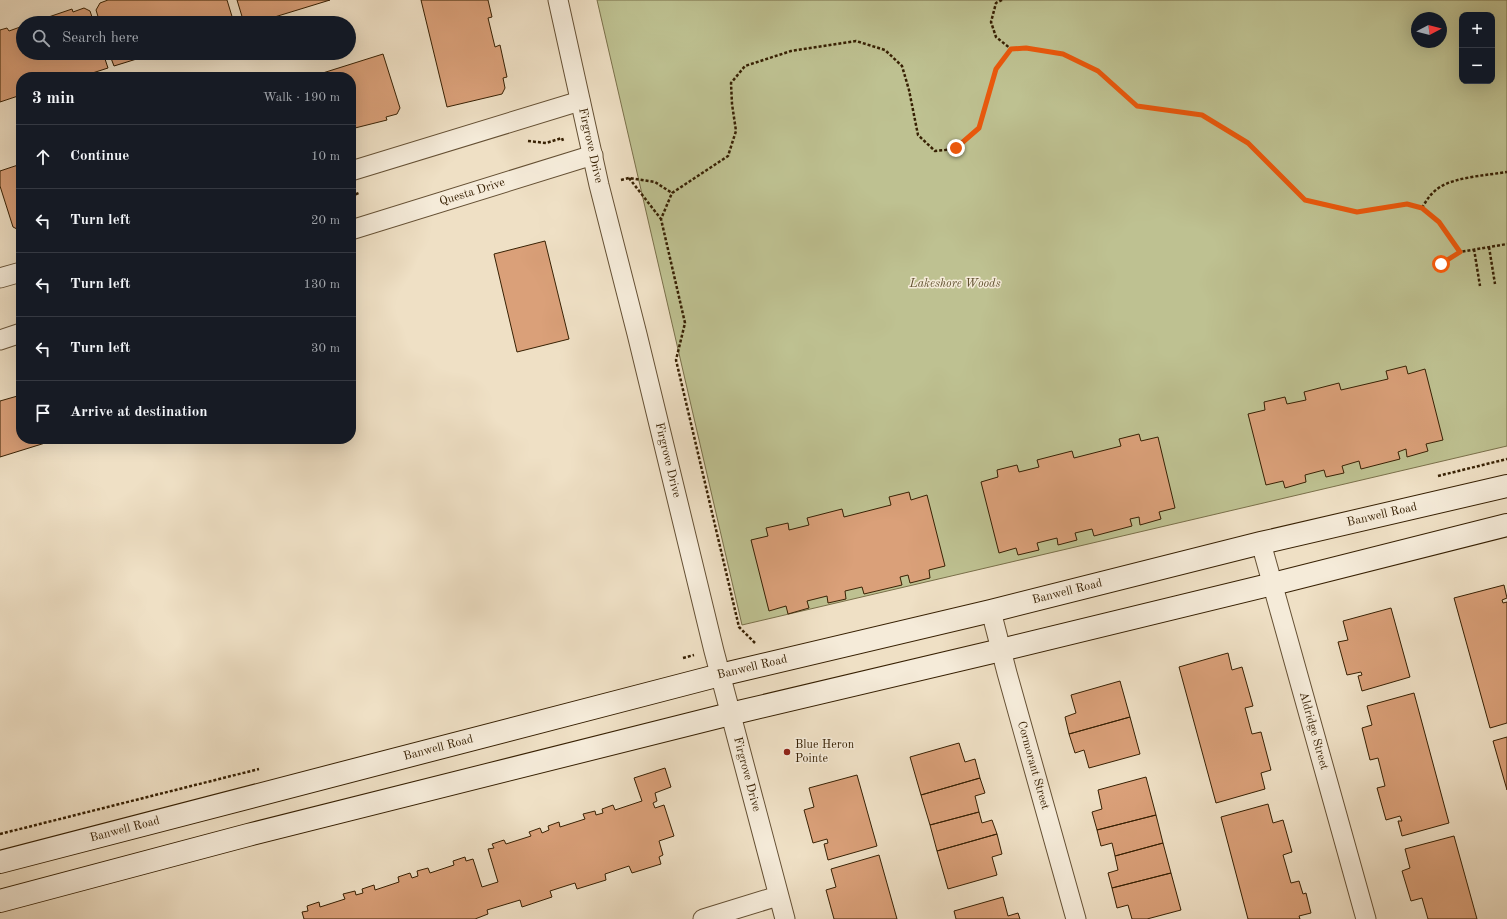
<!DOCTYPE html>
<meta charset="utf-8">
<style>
:root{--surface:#171b24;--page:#242831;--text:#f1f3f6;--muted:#9ea1a6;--line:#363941}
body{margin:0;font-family:"Old Standard TT",serif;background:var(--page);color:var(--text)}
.controls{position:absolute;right:12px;top:12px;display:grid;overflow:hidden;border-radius:8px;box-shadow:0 4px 16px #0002}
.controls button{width:36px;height:36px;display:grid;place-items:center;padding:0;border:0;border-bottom:1px solid var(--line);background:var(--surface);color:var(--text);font:20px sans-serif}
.compass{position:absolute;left:1411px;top:12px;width:36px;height:36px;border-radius:50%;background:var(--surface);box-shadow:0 4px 16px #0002;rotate:83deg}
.stop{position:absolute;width:12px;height:12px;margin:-9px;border:3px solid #ea580c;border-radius:50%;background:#fff}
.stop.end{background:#ea580c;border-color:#fff;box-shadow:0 1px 4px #0008}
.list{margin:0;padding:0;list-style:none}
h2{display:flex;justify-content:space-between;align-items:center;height:52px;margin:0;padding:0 16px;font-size:17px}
h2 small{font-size:13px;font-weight:400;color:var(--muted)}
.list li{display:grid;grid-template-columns:26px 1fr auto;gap:12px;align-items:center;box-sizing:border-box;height:64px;padding:0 16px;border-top:1px solid var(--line)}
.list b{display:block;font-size:15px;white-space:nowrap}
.list em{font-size:13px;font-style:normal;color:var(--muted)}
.icon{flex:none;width:22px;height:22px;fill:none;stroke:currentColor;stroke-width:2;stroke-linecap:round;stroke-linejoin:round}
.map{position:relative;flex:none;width:1507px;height:919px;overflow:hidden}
.search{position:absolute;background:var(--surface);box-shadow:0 4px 16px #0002;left:16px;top:16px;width:340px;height:44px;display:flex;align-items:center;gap:10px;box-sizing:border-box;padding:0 14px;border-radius:22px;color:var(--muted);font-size:15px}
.panel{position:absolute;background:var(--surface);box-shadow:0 4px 16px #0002;left:16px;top:72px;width:340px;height:372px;border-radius:16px}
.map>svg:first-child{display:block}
</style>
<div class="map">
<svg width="1507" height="919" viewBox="0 0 1507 919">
<rect width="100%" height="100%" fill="#efe0c5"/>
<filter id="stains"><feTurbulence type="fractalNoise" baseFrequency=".005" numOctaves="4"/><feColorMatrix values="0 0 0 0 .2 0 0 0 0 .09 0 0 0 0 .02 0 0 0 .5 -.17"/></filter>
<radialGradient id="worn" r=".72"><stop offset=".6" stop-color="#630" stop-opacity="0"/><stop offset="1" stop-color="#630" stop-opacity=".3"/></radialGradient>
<path fill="#bec191" stroke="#7a704a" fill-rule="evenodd" d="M 597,0 L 1507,0 L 1507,446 L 742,625 ZM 1462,15 L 1492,15 L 1492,81 L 1462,81 ZM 1417,18 L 1441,18 L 1441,42 L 1417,42 Z"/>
<path fill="#daa079" stroke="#372003" d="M 108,0 L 227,0 L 234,23 L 100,23 L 96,10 L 100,3 Z
M 237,0 L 330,0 L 255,23 L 244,23 Z
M 421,0 L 488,0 L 492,17 L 488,18 L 495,47 L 500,45 L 507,77 L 503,78 L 505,88 L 502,94 L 447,107 Z
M 84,8 L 90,11 L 94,23 L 31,23 L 72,9 L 73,12 Z
M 23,26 L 23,53 L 103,53 L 108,68 L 80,77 L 21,77 L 21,95 L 0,102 L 0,30 L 7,28 L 9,31 Z
M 109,53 L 156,53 L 114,66 Z
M 383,54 L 400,108 L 397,114 L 386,117 L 387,120 L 351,129 L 351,77 L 310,77 Z
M 21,164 L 21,229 L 19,230 L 13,227 L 0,186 L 0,171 Z
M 545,241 L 569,339 L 517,352 L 494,254 Z
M 1406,366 L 1408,374 L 1425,369 L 1443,440 L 1426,444 L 1428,451 L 1407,457 L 1406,449 L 1398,452 L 1400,459 L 1361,469 L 1359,461 L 1342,466 L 1344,473 L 1326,477 L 1324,470 L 1305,475 L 1306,482 L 1285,488 L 1283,481 L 1266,485 L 1248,414 L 1265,410 L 1264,402 L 1285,397 L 1287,404 L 1306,400 L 1304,392 L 1339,383 L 1341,390 L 1388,379 L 1386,371 Z
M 21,395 L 21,439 L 58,439 L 0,457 L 0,401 Z
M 1139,434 L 1141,441 L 1158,437 L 1175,508 L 1159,512 L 1161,519 L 1140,525 L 1139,517 L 1130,519 L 1132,526 L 1094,536 L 1092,529 L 1075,533 L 1077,540 L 1058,545 L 1057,538 L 1037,543 L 1039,550 L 1018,555 L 1016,548 L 999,553 L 981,482 L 998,477 L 997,470 L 1017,465 L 1019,472 L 1039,467 L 1037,460 L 1072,451 L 1074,458 L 1121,446 L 1119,439 Z
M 909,492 L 911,500 L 927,495 L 945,566 L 929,570 L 930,578 L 910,583 L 908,575 L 900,577 L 902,585 L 864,594 L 862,587 L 845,591 L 846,599 L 828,603 L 827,596 L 807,601 L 809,608 L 788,614 L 786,606 L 769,611 L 751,540 L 768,536 L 766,528 L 788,523 L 789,530 L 809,525 L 807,518 L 842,509 L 844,517 L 891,505 L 889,497 Z
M 1504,585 L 1507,598 L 1502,600 L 1503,603 L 1507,602 L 1507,723 L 1490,728 L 1454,598 Z
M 1391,608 L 1410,677 L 1362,691 L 1358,676 L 1362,675 L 1361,672 L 1347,675 L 1338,642 L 1348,640 L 1343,621 Z
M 1228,653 L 1232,670 L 1242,667 L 1253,706 L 1245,708 L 1252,734 L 1261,732 L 1271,770 L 1261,773 L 1265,789 L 1216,803 L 1179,667 Z
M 1120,681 L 1130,717 L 1069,734 L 1065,717 L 1076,713 L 1071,695 Z
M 1414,693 L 1449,823 L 1402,836 L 1398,821 L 1402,821 L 1400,816 L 1386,820 L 1377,788 L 1385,786 L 1378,758 L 1370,760 L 1362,728 L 1372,725 L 1367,706 Z
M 1130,717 L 1140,754 L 1089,768 L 1084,750 L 1075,753 L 1069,734 Z
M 1507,737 L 1507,790 L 1493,741 Z
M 959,743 L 965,762 L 975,759 L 980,778 L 921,795 L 910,757 Z
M 665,768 L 671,787 L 655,793 L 657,801 L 653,803 L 655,808 L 664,805 L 674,836 L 659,841 L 663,855 L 659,857 L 661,864 L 632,873 L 629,866 L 605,874 L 606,880 L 577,889 L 575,883 L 550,891 L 552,897 L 522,907 L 520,900 L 487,910 L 488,914 L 475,919 L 304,919 L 302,912 L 308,911 L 307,906 L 319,902 L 320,907 L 345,899 L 343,894 L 355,891 L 356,895 L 363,893 L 362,889 L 374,885 L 375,890 L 399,882 L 398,877 L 410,873 L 412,878 L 418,876 L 417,871 L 428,868 L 430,873 L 454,865 L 453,861 L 465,857 L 466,861 L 473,859 L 482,887 L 498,882 L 488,849 L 494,848 L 492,844 L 504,840 L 506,844 L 531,836 L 529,832 L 540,828 L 542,833 L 549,830 L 548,826 L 559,822 L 560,827 L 585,819 L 583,814 L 595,811 L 596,815 L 603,813 L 602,809 L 613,805 L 615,810 L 642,801 L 634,778 Z
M 857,775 L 877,846 L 828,860 L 824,844 L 828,843 L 827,839 L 813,843 L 804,810 L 814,807 L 809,788 Z
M 1146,777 L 1156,815 L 1097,830 L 1092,812 L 1102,809 L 1098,790 Z
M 980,778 L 985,793 L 975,796 L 979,812 L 930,825 L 921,795 Z
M 1268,804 L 1273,823 L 1283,820 L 1292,852 L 1283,855 L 1291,883 L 1299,881 L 1303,894 L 1306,893 L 1311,913 L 1299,916 L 1300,919 L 1248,919 L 1221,817 Z
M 979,812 L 982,823 L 992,820 L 997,834 L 937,851 L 930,825 Z
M 1156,815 L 1163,843 L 1115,856 L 1112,843 L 1101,846 L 1097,830 Z
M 997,834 L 1002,854 L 992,857 L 997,875 L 948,889 L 937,851 Z
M 1454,836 L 1477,919 L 1428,919 L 1422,898 L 1411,901 L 1402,871 L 1410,868 L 1405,849 Z
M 1163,843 L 1171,873 L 1112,888 L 1108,873 L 1118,870 L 1115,856 Z
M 879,855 L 897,919 L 834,919 L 826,890 L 836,887 L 831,869 Z
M 1171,873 L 1181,910 L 1147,919 L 1132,919 L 1128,905 L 1117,908 L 1112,888 Z
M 1003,897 L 1008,916 L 1018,913 L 1020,919 L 956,919 L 954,911 Z"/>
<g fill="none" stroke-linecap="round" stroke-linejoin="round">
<g stroke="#655034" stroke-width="21">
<g id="minor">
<path id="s1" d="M 558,0 L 599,185 L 637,334 L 714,651 L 785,919"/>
<path d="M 351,171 L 580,101"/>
<path id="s2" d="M 351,230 L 593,155"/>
<path d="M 0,278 L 21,272"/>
<path d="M 0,340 L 21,333"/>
<path id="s3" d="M 1261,543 L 1366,919"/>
<path id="s4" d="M 991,611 L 1007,673 L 1076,919"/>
<path d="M 703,919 L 778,896"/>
</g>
</g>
<g stroke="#372003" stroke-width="24">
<g id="secondary">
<path id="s5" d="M 0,862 L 720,675 L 991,611 L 1261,543 L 1507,486"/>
<path d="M 0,901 L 248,835 L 730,714 L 1001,650 L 1273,584 L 1507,525"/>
</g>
</g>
<path stroke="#372003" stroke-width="2.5" stroke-dasharray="3 2" stroke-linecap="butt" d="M 1002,0 L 996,3 L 991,22 L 996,37 L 1011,49 L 1026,48 L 1063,54 L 1098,71 L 1137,106 L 1202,115 L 1248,143 L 1305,200 L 1357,212 L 1407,204 L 1422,208 L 1439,222 L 1460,252
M 528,141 L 546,143 L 562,138 L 563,141
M 629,178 L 661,219
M 621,180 L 629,178 L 655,182 L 672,193
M 351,196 L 359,193
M 1422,208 C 1427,199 1432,192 1440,187 C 1456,177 1488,175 1507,172
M 1489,247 L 1495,284
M 1474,249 L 1480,286
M 1441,264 L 1460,252 L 1507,244
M 1438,476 L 1507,459
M 755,643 L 739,627 L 676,360 L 685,323 L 661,219 L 672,193 L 728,156 L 736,131 L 732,104 L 731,83 L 745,66 L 791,51 L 856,41 L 885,50 L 902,66 L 909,90 L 918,135 L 935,151 L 956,149 L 979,128 L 996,69 L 1011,49
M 683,658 L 694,655
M 0,834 L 259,769"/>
<use href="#minor" stroke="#f5ebd9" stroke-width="19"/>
<use href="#secondary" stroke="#f5ebd9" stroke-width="22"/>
</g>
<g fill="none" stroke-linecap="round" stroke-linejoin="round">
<path stroke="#ea580c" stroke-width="5" d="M 956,148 L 979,128 L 996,69 L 1011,49 L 1026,48 L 1063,54 L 1098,71 L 1137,106 L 1202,115 L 1248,143 L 1305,200 L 1357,212 L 1407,204 L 1422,208 L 1439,222 L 1460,252 L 1441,264"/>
</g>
<circle fill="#8f2418" stroke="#f5ebd9" stroke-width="1.5" cx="787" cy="752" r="4"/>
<g text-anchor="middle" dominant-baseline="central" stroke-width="3" stroke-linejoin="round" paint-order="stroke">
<g font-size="12" fill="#372003" stroke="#f5ebd9">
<text stroke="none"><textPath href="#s1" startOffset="149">Firgrove Drive</textPath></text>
<text stroke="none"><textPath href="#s2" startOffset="127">Questa Drive</textPath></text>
<text stroke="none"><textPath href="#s1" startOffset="473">Firgrove Drive</textPath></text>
<text stroke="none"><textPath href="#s5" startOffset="1425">Banwell Road</textPath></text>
<text stroke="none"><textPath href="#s5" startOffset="1101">Banwell Road</textPath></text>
<text stroke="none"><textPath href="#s5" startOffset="777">Banwell Road</textPath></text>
<text stroke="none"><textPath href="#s3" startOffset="195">Aldridge Street</textPath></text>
<text stroke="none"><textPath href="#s5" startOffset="453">Banwell Road</textPath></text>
<text stroke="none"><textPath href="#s4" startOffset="160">Cormorant Street</textPath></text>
<text stroke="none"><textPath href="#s1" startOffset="797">Firgrove Drive</textPath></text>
<text stroke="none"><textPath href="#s5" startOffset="129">Banwell Road</textPath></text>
</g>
<g font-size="12" font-style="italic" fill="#60502e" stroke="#f5ebd9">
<text x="955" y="284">Lakeshore Woods</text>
</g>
<g font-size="12" fill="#372003" stroke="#f5ebd9" text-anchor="start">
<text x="795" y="745">Blue Heron<tspan x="795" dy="14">Pointe</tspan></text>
</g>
</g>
<rect width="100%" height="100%" filter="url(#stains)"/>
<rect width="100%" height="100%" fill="url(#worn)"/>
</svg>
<div class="controls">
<button>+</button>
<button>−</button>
</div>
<svg class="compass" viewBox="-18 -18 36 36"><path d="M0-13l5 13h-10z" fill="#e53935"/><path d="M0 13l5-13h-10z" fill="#9ea1a6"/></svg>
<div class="stop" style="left:1441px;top:264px"></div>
<div class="stop end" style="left:956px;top:148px"></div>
<div class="search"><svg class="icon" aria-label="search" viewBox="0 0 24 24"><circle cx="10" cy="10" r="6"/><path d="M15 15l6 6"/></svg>Search here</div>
<section class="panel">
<h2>3 min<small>Walk · 190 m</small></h2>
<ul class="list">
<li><svg class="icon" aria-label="ahead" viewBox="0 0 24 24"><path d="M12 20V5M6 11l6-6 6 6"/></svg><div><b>Continue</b></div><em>10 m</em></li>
<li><svg class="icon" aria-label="left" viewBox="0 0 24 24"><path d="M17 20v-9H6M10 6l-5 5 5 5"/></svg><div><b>Turn left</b></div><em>20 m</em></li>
<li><svg class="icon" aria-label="left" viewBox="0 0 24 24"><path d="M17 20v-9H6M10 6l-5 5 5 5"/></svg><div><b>Turn left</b></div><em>130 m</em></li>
<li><svg class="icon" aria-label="left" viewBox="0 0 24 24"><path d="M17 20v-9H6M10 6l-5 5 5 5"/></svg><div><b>Turn left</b></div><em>30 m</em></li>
<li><svg class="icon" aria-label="arrive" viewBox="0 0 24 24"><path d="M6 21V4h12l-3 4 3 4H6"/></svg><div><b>Arrive at destination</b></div></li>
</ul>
</section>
</div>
